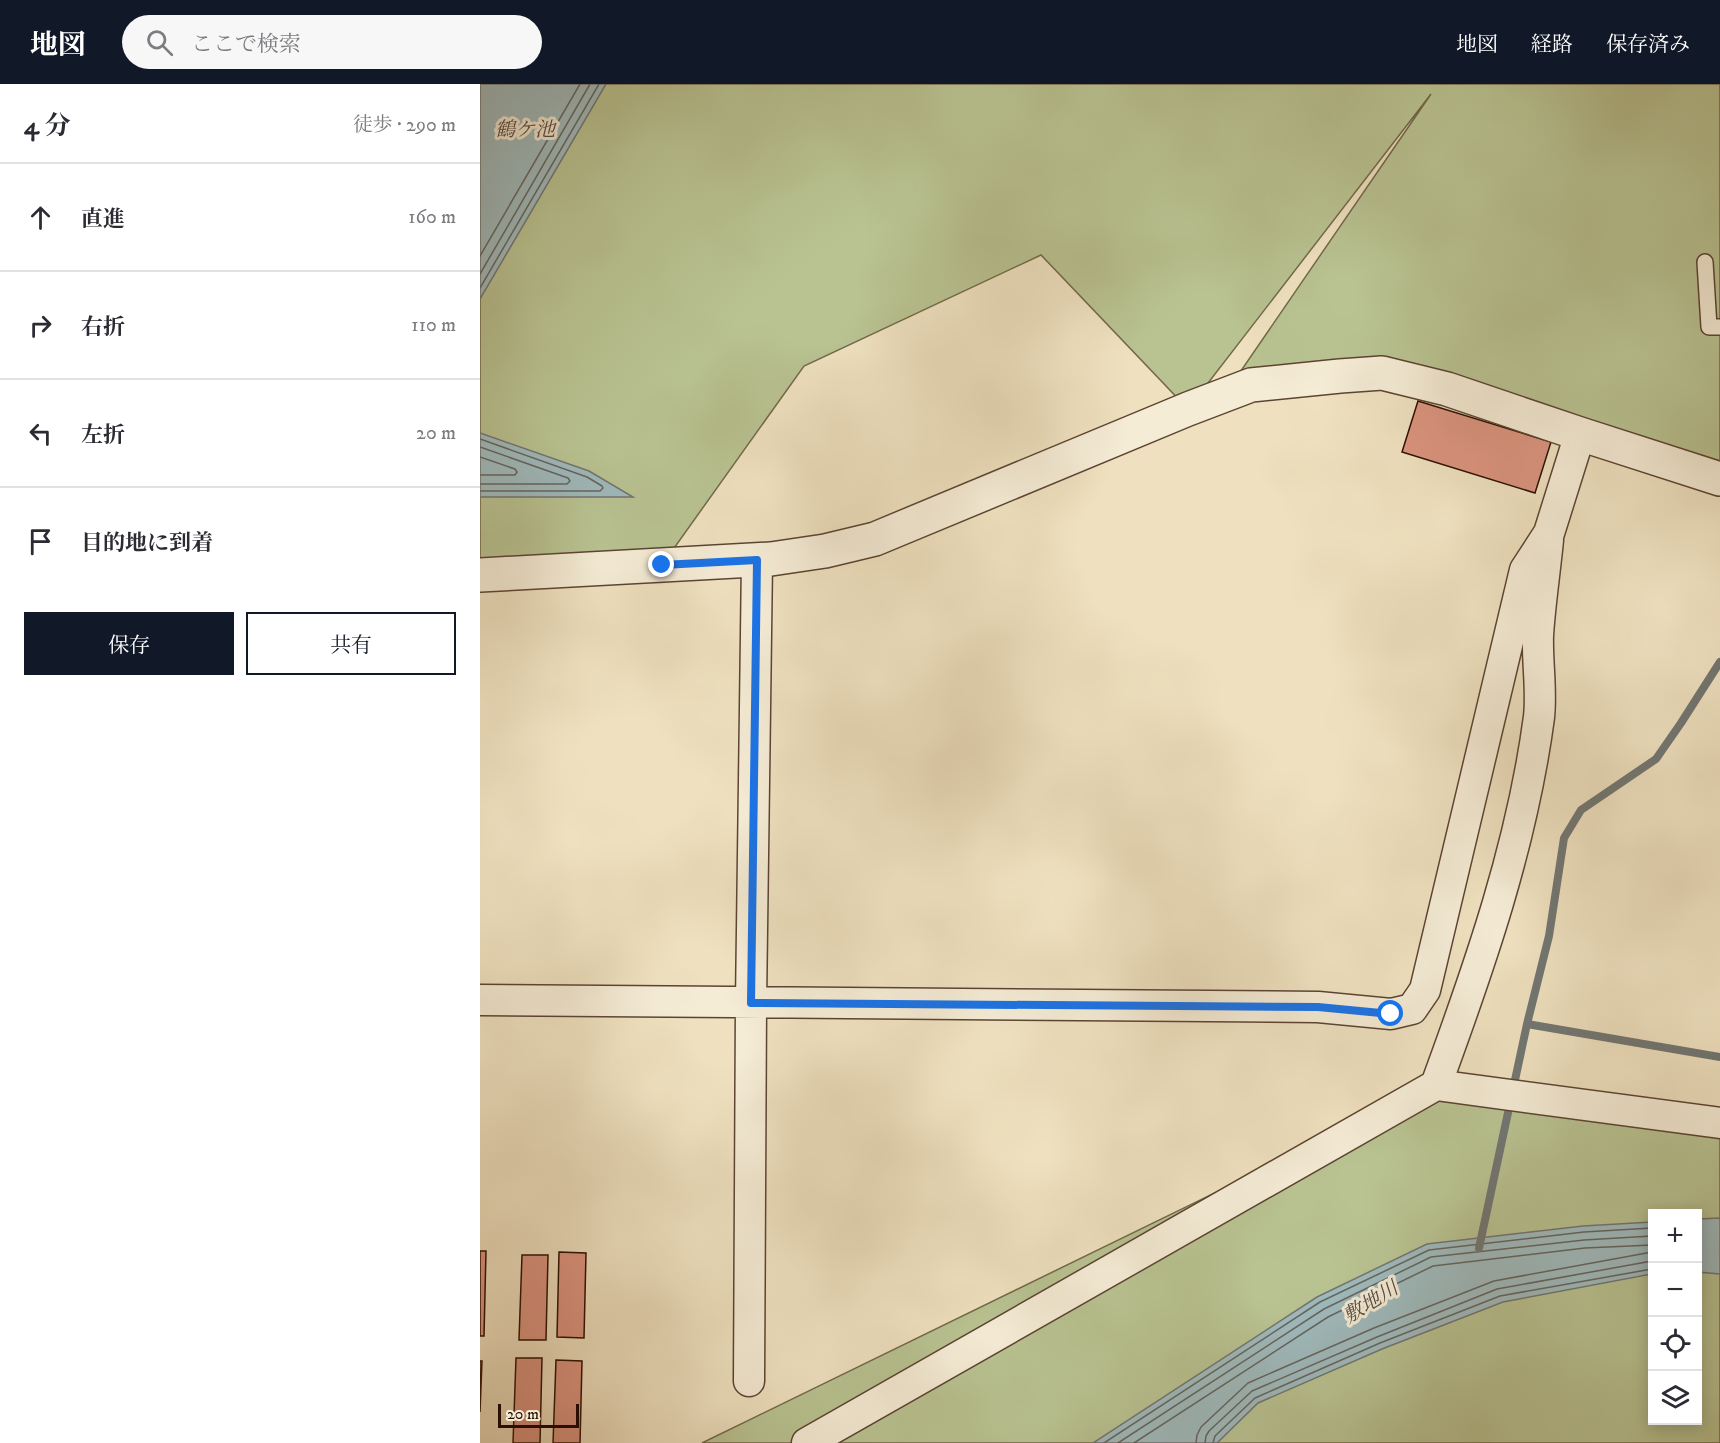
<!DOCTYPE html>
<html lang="ja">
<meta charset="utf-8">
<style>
:root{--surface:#fff;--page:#f7f7f7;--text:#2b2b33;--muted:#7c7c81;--line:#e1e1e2;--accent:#111827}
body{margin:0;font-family:"IM FELL DW Pica","Noto Serif JP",serif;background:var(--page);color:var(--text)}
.controls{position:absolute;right:18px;bottom:18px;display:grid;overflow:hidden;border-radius:0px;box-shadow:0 3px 15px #0003}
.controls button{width:54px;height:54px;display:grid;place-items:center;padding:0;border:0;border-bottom:2px solid var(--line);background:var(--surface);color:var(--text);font:30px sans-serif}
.scale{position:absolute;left:18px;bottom:15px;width:81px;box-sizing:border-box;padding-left:6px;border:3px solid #2b0f02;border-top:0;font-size:16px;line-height:21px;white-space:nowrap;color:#2b0f02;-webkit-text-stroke:4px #f5ecd6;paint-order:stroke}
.stop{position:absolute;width:18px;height:18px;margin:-14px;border:4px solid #1a73e8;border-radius:50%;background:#fff}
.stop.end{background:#1a73e8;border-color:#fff;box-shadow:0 2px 6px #0008}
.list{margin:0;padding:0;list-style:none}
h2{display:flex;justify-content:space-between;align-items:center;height:78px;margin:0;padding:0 24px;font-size:26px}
h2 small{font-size:20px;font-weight:400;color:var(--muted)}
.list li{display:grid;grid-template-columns:39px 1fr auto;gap:18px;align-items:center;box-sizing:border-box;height:108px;padding:0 24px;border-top:2px solid var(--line)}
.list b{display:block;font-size:22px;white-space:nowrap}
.list em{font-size:20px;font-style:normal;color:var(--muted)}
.actions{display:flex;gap:12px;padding:18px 24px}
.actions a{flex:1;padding:14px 0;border:2px solid var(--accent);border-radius:0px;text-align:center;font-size:21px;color:var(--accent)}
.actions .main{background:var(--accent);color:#fff}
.icon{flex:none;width:33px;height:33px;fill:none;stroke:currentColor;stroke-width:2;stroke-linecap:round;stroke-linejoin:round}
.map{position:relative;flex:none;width:1240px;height:1359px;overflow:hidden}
header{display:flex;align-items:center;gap:36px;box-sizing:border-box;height:84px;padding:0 30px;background:var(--accent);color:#fff}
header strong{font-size:28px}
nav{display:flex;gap:33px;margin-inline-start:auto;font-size:21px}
.search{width:420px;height:54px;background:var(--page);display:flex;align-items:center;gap:15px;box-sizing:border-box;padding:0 21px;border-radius:33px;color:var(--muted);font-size:22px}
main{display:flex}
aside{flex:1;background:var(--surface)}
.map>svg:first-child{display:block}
</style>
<header>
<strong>地図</strong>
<div class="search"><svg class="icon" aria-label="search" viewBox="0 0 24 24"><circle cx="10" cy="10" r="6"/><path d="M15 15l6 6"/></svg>ここで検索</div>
<nav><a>地図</a><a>経路</a><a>保存済み</a></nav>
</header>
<main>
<aside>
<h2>4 分<small>徒歩 · 290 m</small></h2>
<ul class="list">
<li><svg class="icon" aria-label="ahead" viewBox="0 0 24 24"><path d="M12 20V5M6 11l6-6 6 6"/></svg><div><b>直進</b></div><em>160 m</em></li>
<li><svg class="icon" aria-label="right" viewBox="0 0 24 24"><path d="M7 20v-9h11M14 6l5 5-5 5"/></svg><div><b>右折</b></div><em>110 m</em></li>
<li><svg class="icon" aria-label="left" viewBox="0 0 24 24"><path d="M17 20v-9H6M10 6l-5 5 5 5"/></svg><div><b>左折</b></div><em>20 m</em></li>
<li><svg class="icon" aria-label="arrive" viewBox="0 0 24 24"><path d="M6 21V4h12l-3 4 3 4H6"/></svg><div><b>目的地に到着</b></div></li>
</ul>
<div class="actions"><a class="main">保存</a><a>共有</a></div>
</aside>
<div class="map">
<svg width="1240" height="1359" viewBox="0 0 1240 1359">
<rect width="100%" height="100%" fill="#efe1c0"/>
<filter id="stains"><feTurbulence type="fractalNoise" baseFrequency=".00333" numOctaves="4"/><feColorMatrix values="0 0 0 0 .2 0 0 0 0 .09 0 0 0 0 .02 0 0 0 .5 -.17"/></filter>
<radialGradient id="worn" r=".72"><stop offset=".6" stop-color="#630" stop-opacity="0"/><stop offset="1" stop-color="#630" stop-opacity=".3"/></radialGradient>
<path fill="#b9c392" stroke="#72694a" stroke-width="1.5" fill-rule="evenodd" d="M 0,0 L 1240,0 L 1240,387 L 902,289 L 745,310 L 951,10 L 708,325 L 561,171 L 324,282 L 182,481 L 0,481 Z
M 956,1001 L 1240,1044 L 1240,1359 L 222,1359 ZM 1172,1130 L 1218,1130 L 1218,1336 L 1172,1336 Z"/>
<path fill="#9fbbbe" stroke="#717673" stroke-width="1.5" d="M 0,0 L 126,0 L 0,215 Z
M 0,349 L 109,387 L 153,413 L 0,413 Z
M 1240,1134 L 1240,1190 L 1218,1188 L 1218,1135 Z
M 1172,1138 L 1172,1190 L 1023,1218 L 902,1265 L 778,1319 L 737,1359 L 613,1359 L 837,1213 L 947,1160 L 1103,1142 Z"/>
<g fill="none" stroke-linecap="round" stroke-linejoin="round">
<path stroke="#656560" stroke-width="1.5" d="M 0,172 L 100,0
M 0,190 L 110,0
M 0,204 L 119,0
M 0,355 L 107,393 L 122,402 L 123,404 L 120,407 L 0,407
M 0,363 L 88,394 L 90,397 L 87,400 L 0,400
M 0,373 L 35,385 L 37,388 L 35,391 L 0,391
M 624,1359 L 840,1218 L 949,1166 L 1104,1148 L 1172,1144
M 638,1359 L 844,1225 L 951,1173 L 1104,1156 L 1172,1152
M 654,1359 L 848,1233 L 953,1182 L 1105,1164 L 1172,1161
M 716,1359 L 717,1351 L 721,1343 L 768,1299 L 894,1244 L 1014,1197 L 1172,1168
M 725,1359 L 726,1352 L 729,1347 L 772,1307 L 897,1253 L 1017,1205 L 1172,1177
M 733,1359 L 735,1352 L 775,1314 L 900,1259 L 1020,1212 L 1172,1185"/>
<path stroke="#717673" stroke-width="8" d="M 1047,940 L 1240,973
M 999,1164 L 1047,940 L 1069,852 L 1084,754 L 1101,726 L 1176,675 L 1201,639 L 1240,578"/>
</g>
<path fill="#db937f" stroke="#2b0f02" stroke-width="1.5" d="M 938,317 L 1071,358 L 1055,409 L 922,368 Z
M 0,1167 L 6,1167 L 4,1252 L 0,1252 Z
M 79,1168 L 106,1169 L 104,1254 L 77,1253 Z
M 42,1171 L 68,1171 L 66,1256 L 39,1256 Z
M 36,1274 L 62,1274 L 60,1359 L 33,1359 Z
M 76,1276 L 102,1277 L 100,1359 L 73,1359 Z
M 0,1277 L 2,1277 L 0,1328 Z"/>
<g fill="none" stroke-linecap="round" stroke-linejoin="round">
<g stroke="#5c4432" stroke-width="18">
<path id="service" d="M 1225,178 L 1229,243 L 1240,243"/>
</g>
<g stroke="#5c4432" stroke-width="33">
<path id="minor" d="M 0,916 L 838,923 L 911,930 L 932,925 L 945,906 L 1045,486 L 1069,449 L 1100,350
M 956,1001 C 1000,881 1042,761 1059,633 C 1062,606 1057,578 1058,551 C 1060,520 1065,487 1068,456
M 269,1297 L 271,919 L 277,476
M 327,1359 L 956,1001 L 1240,1039"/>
</g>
<g stroke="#5c4432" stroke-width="36">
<path id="tertiary" d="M 0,491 L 291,475 L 345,467 L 395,455 L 708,325 L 771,301 L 860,292 L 902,289 L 967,305 L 1100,350 L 1240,395"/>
</g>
<use href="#service" stroke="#f5ecd6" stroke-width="15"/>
<use href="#minor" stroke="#f5ecd6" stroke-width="30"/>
<use href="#tertiary" stroke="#f5ecd6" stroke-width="33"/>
</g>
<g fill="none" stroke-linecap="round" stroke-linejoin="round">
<path stroke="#1a73e8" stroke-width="8" d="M 182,481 L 277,476 L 271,919 L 838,923 L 911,930"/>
</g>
<g text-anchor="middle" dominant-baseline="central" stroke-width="6" stroke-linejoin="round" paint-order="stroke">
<g font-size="20" font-style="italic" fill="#544b44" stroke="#f5ecd6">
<text x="45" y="46">鶴ケ池</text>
<text transform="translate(891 1219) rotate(-32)">敷地川</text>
</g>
</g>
<rect width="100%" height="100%" filter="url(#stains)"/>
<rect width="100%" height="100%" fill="url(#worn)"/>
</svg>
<div class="controls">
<button>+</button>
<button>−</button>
<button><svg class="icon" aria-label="locate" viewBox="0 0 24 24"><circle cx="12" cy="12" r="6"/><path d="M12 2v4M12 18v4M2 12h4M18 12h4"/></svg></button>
<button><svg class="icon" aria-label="layers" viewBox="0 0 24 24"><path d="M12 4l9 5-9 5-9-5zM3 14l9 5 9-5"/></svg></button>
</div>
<div class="scale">20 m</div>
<div class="stop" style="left:911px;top:930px"></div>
<div class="stop end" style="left:182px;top:481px"></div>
</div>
</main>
